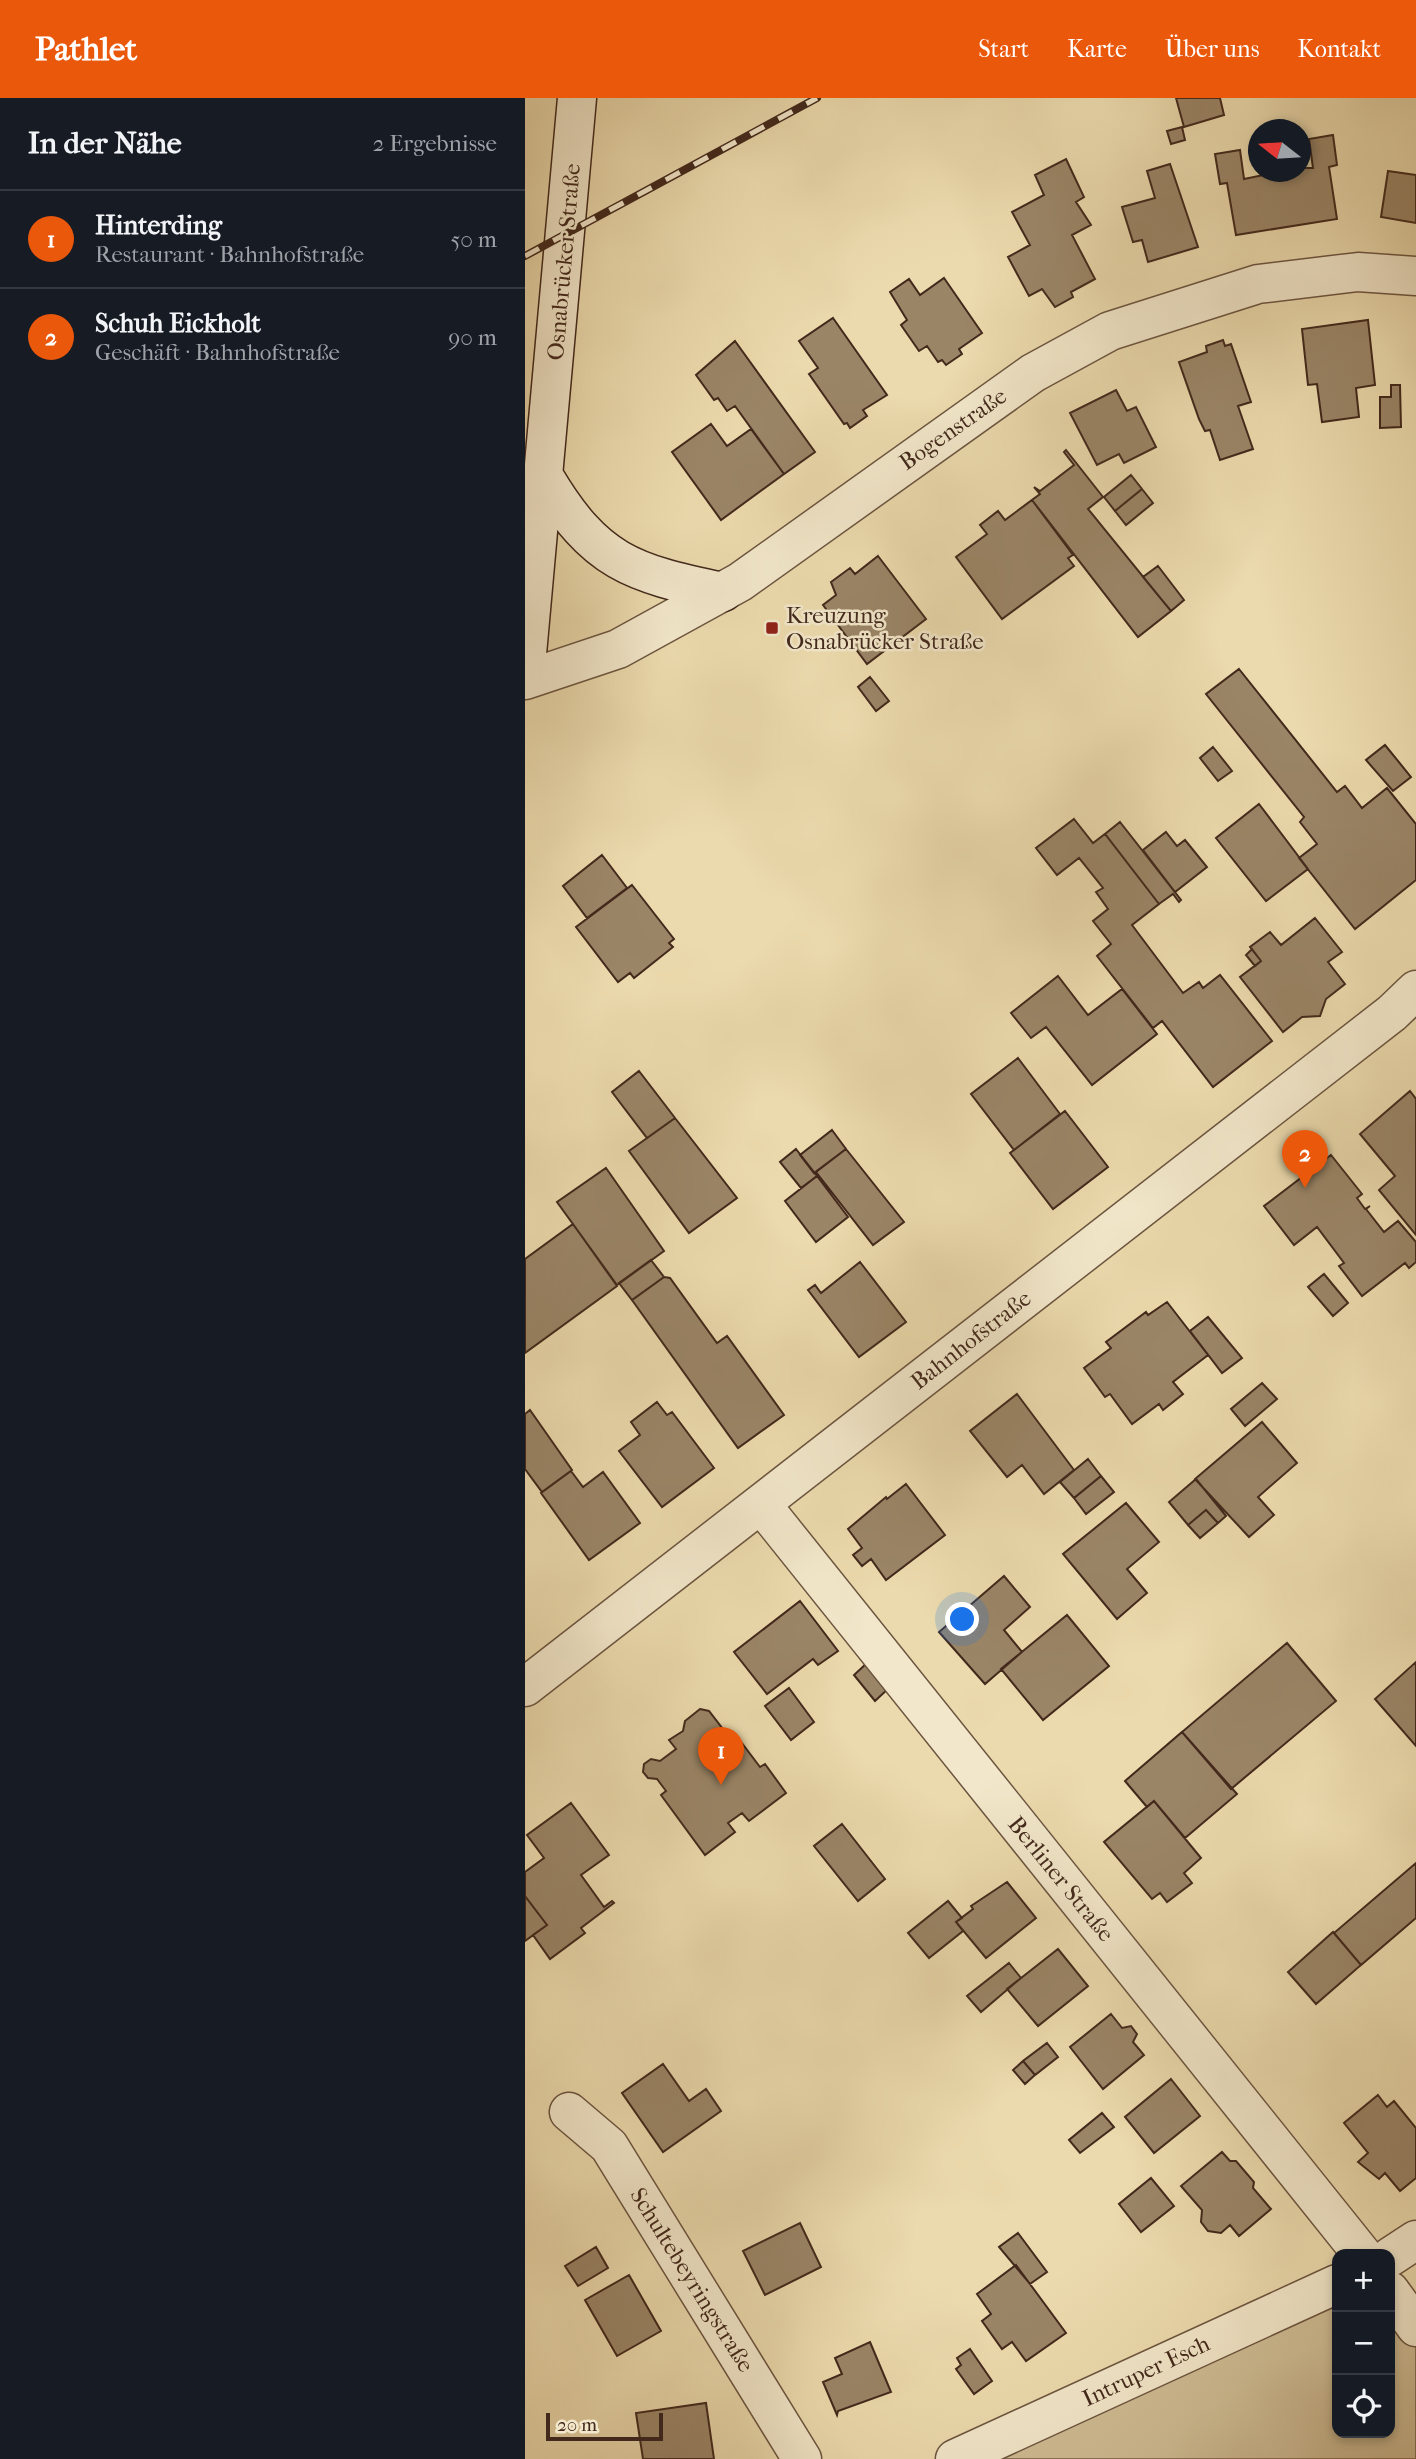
<!DOCTYPE html>
<html lang="de">
<meta charset="utf-8">
<style>
:root{--surface:#171b24;--page:#20242c;--text:#f1f3f6;--muted:#9ea1a6;--line:#363941;--accent:#ea580c}
body{margin:0;font-family:"IM FELL French Canon",serif;background:var(--page);color:var(--text)}
.controls{position:absolute;right:21px;bottom:21px;display:grid;overflow:hidden;border-radius:14px;box-shadow:0 4px 10px #0003}
.controls button{width:63px;height:63px;display:grid;place-items:center;padding:0;border:0;border-bottom:2px solid var(--line);background:var(--surface);color:var(--text);font:35px sans-serif}
.compass{position:absolute;left:723px;top:21px;width:63px;height:63px;border-radius:50%;background:var(--surface);box-shadow:0 4px 10px #0003;rotate:287deg}
.scale{position:absolute;left:21px;bottom:18px;width:117px;box-sizing:border-box;padding-left:7px;border:4px solid #42291c;border-top:0;font-size:19px;line-height:24px;white-space:nowrap;color:#42291c;-webkit-text-stroke:5px #f2e7ca;paint-order:stroke}
.you{position:absolute;left:438px;top:1522px;width:24px;height:24px;margin:-18px;border:5px solid #fff;border-radius:50%;background:#1a73e8;box-shadow:0 0 0 10px #1a73e833}
.badge{display:grid;place-items:center;width:46px;height:46px;border-radius:50%;background:var(--accent);color:#fff;font-size:23px;font-weight:700}
.pin{position:absolute;translate:-50% -58px;filter:drop-shadow(0 2px 4px #0008)}
.pin::after{content:'';position:absolute;top:37px;width:24px;height:21px;background:inherit;clip-path:polygon(0 0,100% 0,50% 100%)}
.list{margin:0;padding:0;list-style:none}
h2{display:flex;justify-content:space-between;align-items:center;height:91px;margin:0;padding:0 28px;font-size:30px}
h2 small{font-size:23px;font-weight:400;color:var(--muted)}
.list li{display:grid;grid-template-columns:46px 1fr auto;gap:21px;align-items:center;box-sizing:border-box;height:98px;padding:0 28px;border-top:2px solid var(--line)}
.list b{display:block;font-size:26px;white-space:nowrap}
.list p{margin:0;font-size:23px;white-space:nowrap;color:var(--muted)}
.list em{font-size:23px;font-style:normal;color:var(--muted)}
.icon{flex:none;width:38px;height:38px;fill:none;stroke:currentColor;stroke-width:2;stroke-linecap:round;stroke-linejoin:round}
.map{position:relative;flex:none;width:891px;height:2361px;overflow:hidden}
header{display:flex;align-items:center;gap:42px;box-sizing:border-box;height:98px;padding:0 35px;background:var(--accent);color:#fff}
header strong{font-size:33px}
nav{display:flex;gap:38px;margin-inline-start:auto;font-size:24px}
main{display:flex}
aside{flex:1;background:var(--surface)}
.map>svg:first-child{display:block}
</style>
<header>
<strong>Pathlet</strong>
<nav><a>Start</a><a>Karte</a><a>Über uns</a><a>Kontakt</a></nav>
</header>
<main>
<aside>
<h2>In der Nähe<small>2 Ergebnisse</small></h2>
<ul class="list">
<li><span class="badge">1</span><div><b>Hinterding</b><p>Restaurant · Bahnhofstraße</p></div><em>50 m</em></li>
<li><span class="badge">2</span><div><b>Schuh Eickholt</b><p>Geschäft · Bahnhofstraße</p></div><em>90 m</em></li>
</ul>
</aside>
<div class="map">
<svg width="891" height="2361" viewBox="0 0 891 2361">
<rect width="100%" height="100%" fill="#ebdaad"/>
<filter id="stains"><feTurbulence type="fractalNoise" baseFrequency=".00286" numOctaves="4"/><feColorMatrix values="0 0 0 0 .2 0 0 0 0 .09 0 0 0 0 .02 0 0 0 .5 -.17"/></filter>
<radialGradient id="worn" r=".72"><stop offset=".6" stop-color="#630" stop-opacity="0"/><stop offset="1" stop-color="#630" stop-opacity=".3"/></radialGradient>
<path fill="#cebc94" stroke="#887258" stroke-width="2" d="M 812,2186 L 812,2335 L 865,2335 L 865,2193 L 891,2229 L 891,2361 L 430,2361 Z"/>
<path fill="#9a8567" stroke="#42291c" stroke-width="2" d="M 651,0 L 695,0 L 699,17 L 659,29 Z
M 657,29 L 660,42 L 646,46 L 642,33 Z
M 808,37 L 812,67 L 804,69 L 812,121 L 711,137 L 702,85 L 695,86 L 690,56 L 715,52 L 719,81 L 753,74 L 776,74 L 776,70 L 788,70 L 784,41 Z
M 541,61 L 559,99 L 551,104 L 566,127 L 547,137 L 570,181 L 546,194 L 548,199 L 530,209 L 517,191 L 504,198 L 483,159 L 505,147 L 487,114 L 519,97 L 510,77 Z
M 645,66 L 673,149 L 623,164 L 617,142 L 608,144 L 597,109 L 630,100 L 622,73 Z
M 863,73 L 891,77 L 891,125 L 856,119 Z
M 419,180 L 457,235 L 434,251 L 437,256 L 421,267 L 417,262 L 413,264 L 402,248 L 394,253 L 376,227 L 382,222 L 365,194 L 384,181 L 395,197 Z
M 308,220 L 362,297 L 338,312 L 342,318 L 325,330 L 322,325 L 319,326 L 284,276 L 293,270 L 274,243 Z
M 843,222 L 850,287 L 831,290 L 834,319 L 797,324 L 792,286 L 783,287 L 777,231 Z
M 698,242 L 700,248 L 706,246 L 726,304 L 713,308 L 728,351 L 695,362 L 685,332 L 680,333 L 674,321 L 654,264 L 682,254 L 681,248 Z
M 210,243 L 290,354 L 259,376 L 210,308 L 202,313 L 193,300 L 189,302 L 171,277 Z
M 866,287 L 875,287 L 876,329 L 855,330 L 855,299 L 866,299 Z
M 591,292 L 602,313 L 611,309 L 631,349 L 599,365 L 594,356 L 572,367 L 545,315 Z
M 186,326 L 202,348 L 226,331 L 259,376 L 196,422 L 147,354 Z
M 541,352 L 578,399 L 563,411 L 646,513 L 613,539 L 507,402 L 515,396 L 509,389 L 515,393 L 549,367 L 539,354 Z
M 606,377 L 617,391 L 590,413 L 579,399 Z
M 617,391 L 628,405 L 601,427 L 590,413 Z
M 507,402 L 548,457 L 543,460 L 549,468 L 477,521 L 431,459 L 462,436 L 455,427 L 473,413 L 480,422 Z
M 353,458 L 401,521 L 342,566 L 298,507 L 311,497 L 306,484 L 325,470 L 330,476 Z
M 633,468 L 659,502 L 646,513 L 618,479 Z
M 714,571 L 812,694 L 820,688 L 837,710 L 862,690 L 891,726 L 891,782 L 830,831 L 774,760 L 792,746 L 775,724 L 779,719 L 681,596 Z
M 345,579 L 364,603 L 351,613 L 333,589 Z
M 860,647 L 886,679 L 868,693 L 841,662 Z
M 688,649 L 707,673 L 693,683 L 675,660 Z
M 734,706 L 783,771 L 741,803 L 691,740 Z
M 549,721 L 568,745 L 580,736 L 634,806 L 607,827 L 658,895 L 674,884 L 678,890 L 695,877 L 747,943 L 688,989 L 637,923 L 628,930 L 572,858 L 586,846 L 568,823 L 583,811 L 571,794 L 578,790 L 554,760 L 532,777 L 511,750 Z
M 595,724 L 656,802 L 654,804 L 648,796 L 634,806 L 580,736 Z
M 641,734 L 652,748 L 660,742 L 682,769 L 650,794 L 618,752 Z
M 77,757 L 102,790 L 62,820 L 38,788 Z
M 107,787 L 149,841 L 144,845 L 148,849 L 109,880 L 105,875 L 93,884 L 51,829 Z
M 790,820 L 817,854 L 803,864 L 820,886 L 801,901 L 795,918 L 777,919 L 758,934 L 715,879 L 736,863 L 725,849 L 745,834 L 756,847 Z
M 727,851 L 736,863 L 730,868 L 721,857 Z
M 533,878 L 563,917 L 597,891 L 632,936 L 567,987 L 521,929 L 506,940 L 486,915 Z
M 493,960 L 535,1016 L 489,1052 L 446,996 Z
M 114,973 L 150,1020 L 122,1040 L 87,994 Z
M 885,993 L 891,1001 L 891,1137 L 854,1092 L 870,1078 L 835,1036 Z
M 540,1013 L 583,1069 L 528,1111 L 485,1055 Z
M 150,1020 L 212,1100 L 164,1135 L 104,1053 Z
M 307,1032 L 321,1051 L 289,1075 L 275,1057 Z
M 271,1051 L 292,1078 L 276,1090 L 255,1064 Z
M 321,1051 L 379,1124 L 348,1147 L 291,1074 Z
M 806,1057 L 837,1096 L 832,1100 L 840,1111 L 845,1108 L 841,1111 L 859,1134 L 873,1123 L 891,1144 L 891,1164 L 884,1170 L 880,1165 L 837,1198 L 814,1168 L 819,1165 L 792,1129 L 769,1147 L 739,1108 Z
M 81,1070 L 139,1153 L 92,1187 L 32,1104 Z
M 292,1078 L 323,1119 L 291,1144 L 260,1103 Z
M 48,1126 L 92,1188 L 0,1255 L 0,1161 Z
M 126,1162 L 139,1179 L 107,1202 L 94,1185 Z
M 335,1164 L 381,1224 L 334,1259 L 283,1192 L 290,1187 L 296,1195 Z
M 799,1176 L 823,1205 L 808,1218 L 783,1189 Z
M 139,1179 L 145,1180 L 192,1245 L 202,1238 L 259,1317 L 213,1350 L 107,1202 Z
M 642,1204 L 683,1257 L 648,1284 L 658,1296 L 638,1312 L 634,1306 L 607,1326 L 585,1296 L 580,1299 L 559,1270 L 586,1250 L 581,1244 L 621,1214 L 623,1217 Z
M 683,1219 L 717,1260 L 697,1275 L 665,1233 Z
M 737,1285 L 752,1301 L 720,1328 L 706,1311 Z
M 492,1296 L 549,1372 L 519,1396 L 497,1367 L 482,1379 L 445,1333 Z
M 132,1304 L 142,1317 L 147,1314 L 189,1370 L 137,1409 L 94,1353 L 115,1337 L 106,1324 Z
M 5,1312 L 47,1372 L 17,1394 L 0,1371 L 0,1316 Z
M 737,1324 L 772,1365 L 733,1399 L 749,1417 L 724,1439 L 670,1381 Z
M 563,1361 L 576,1378 L 549,1400 L 535,1384 Z
M 46,1373 L 58,1389 L 78,1374 L 115,1425 L 64,1462 L 16,1395 Z
M 576,1378 L 589,1394 L 561,1416 L 549,1400 Z
M 671,1381 L 701,1418 L 693,1425 L 681,1412 L 663,1427 L 644,1404 Z
M 381,1386 L 420,1437 L 361,1482 L 346,1461 L 337,1468 L 328,1457 L 337,1450 L 323,1431 L 361,1399 L 362,1401 Z
M 601,1405 L 634,1444 L 602,1471 L 622,1495 L 592,1521 L 538,1456 Z
M 681,1412 L 693,1425 L 675,1440 L 663,1427 Z
M 479,1478 L 505,1509 L 479,1532 L 497,1554 L 460,1586 L 414,1534 Z
M 275,1503 L 313,1553 L 293,1567 L 288,1561 L 242,1596 L 209,1554 Z
M 542,1517 L 584,1568 L 518,1622 L 476,1571 Z
M 762,1545 L 811,1603 L 706,1691 L 657,1634 Z
M 343,1564 L 364,1590 L 350,1603 L 329,1577 Z
M 891,1564 L 891,1648 L 850,1601 Z
M 264,1590 L 289,1624 L 266,1642 L 240,1608 Z
M 175,1611 L 184,1613 L 208,1644 L 213,1640 L 235,1669 L 240,1666 L 261,1695 L 224,1723 L 217,1715 L 203,1725 L 210,1734 L 180,1757 L 136,1697 L 141,1693 L 132,1681 L 123,1680 L 118,1674 L 119,1666 L 126,1661 L 135,1663 L 151,1651 L 144,1642 L 158,1633 L 160,1623 Z
M 657,1634 L 712,1696 L 660,1740 L 629,1703 L 622,1709 L 600,1683 Z
M 629,1703 L 676,1760 L 659,1775 L 667,1785 L 642,1804 L 635,1795 L 627,1801 L 579,1744 Z
M 46,1705 L 84,1757 L 56,1777 L 79,1809 L 87,1803 L 89,1805 L 56,1830 L 60,1835 L 25,1861 L 8,1837 L 22,1827 L 0,1798 L 0,1774 L 19,1760 L 2,1737 Z
M 317,1726 L 360,1781 L 333,1803 L 289,1748 Z
M 891,1765 L 891,1820 L 836,1867 L 809,1835 Z
M 482,1784 L 511,1820 L 461,1860 L 431,1824 L 448,1811 L 446,1808 Z
M 0,1798 L 22,1827 L 0,1843 Z
M 423,1803 L 437,1820 L 431,1824 L 438,1833 L 404,1860 L 383,1835 Z
M 808,1834 L 836,1867 L 791,1906 L 763,1874 Z
M 533,1851 L 563,1888 L 513,1928 L 482,1891 Z
M 484,1865 L 496,1880 L 456,1914 L 442,1898 Z
M 586,1916 L 597,1930 L 606,1928 L 612,1936 L 608,1944 L 619,1957 L 578,1991 L 545,1949 Z
M 522,1945 L 533,1959 L 510,1977 L 498,1963 Z
M 498,1963 L 510,1977 L 500,1986 L 488,1972 Z
M 138,1966 L 164,2003 L 181,1991 L 196,2013 L 138,2054 L 97,1995 Z
M 646,1981 L 675,2018 L 629,2055 L 600,2019 Z
M 853,1997 L 862,2009 L 869,2003 L 891,2030 L 891,2080 L 875,2093 L 860,2075 L 854,2081 L 833,2064 L 843,2055 L 819,2025 Z
M 577,2015 L 589,2029 L 555,2055 L 544,2042 Z
M 697,2054 L 705,2063 L 711,2063 L 729,2084 L 728,2090 L 746,2111 L 714,2138 L 705,2127 L 696,2135 L 683,2133 L 676,2124 L 677,2112 L 656,2088 Z
M 626,2080 L 649,2108 L 616,2134 L 594,2106 Z
M 275,2125 L 296,2169 L 240,2197 L 218,2153 Z
M 493,2135 L 522,2174 L 505,2186 L 474,2149 Z
M 71,2149 L 83,2170 L 53,2188 L 40,2168 Z
M 491,2167 L 541,2235 L 501,2263 L 487,2244 L 477,2251 L 457,2223 L 466,2216 L 452,2196 Z
M 104,2177 L 136,2233 L 92,2258 L 60,2202 Z
M 345,2244 L 366,2294 L 313,2313 L 312,2317 L 298,2284 L 317,2276 L 310,2260 Z
M 445,2251 L 467,2283 L 449,2296 L 431,2271 L 436,2267 L 432,2260 Z
M 181,2305 L 189,2361 L 118,2361 L 111,2315 Z"/>
<g fill="none" stroke-linecap="round" stroke-linejoin="round">
<g stroke="#6c5540" stroke-width="41">
<path id="minor" d="M 236,1406 L 837,2156
M 0,1589 L 867,915 L 891,892
M 44,2014 L 84,2048 L 277,2361
M 865,2159 L 891,2142
M 865,2193 L 891,2229
M 430,2361 L 812,2186"/>
</g>
<g stroke="#6c5540" stroke-width="41">
<path id="tertiary" d="M 0,582 L 93,551 L 215,484 L 508,275 L 585,233 L 733,186 L 833,174 L 891,178"/>
</g>
<g stroke="#42291c" stroke-width="41">
<path id="secondary" d="M 20,380 C 70,464 106,475 198,494
M 0,578 L 52,0"/>
</g>
<use href="#minor" stroke="#f2e7ca" stroke-width="38"/>
<use href="#tertiary" stroke="#f2e7ca" stroke-width="38"/>
<use href="#secondary" stroke="#f2e7ca" stroke-width="38"/>
<g stroke="#42291c" stroke-width="8">
<path id="rail" d="M 0,158 L 292,0"/>
</g>
<use href="#rail" stroke="#f2e7ca" stroke-width="5" stroke-dasharray="16" stroke-linecap="butt"/>
</g>
<rect fill="#8f2418" stroke="#f2e7ca" stroke-width="2.5" x="240" y="523" width="14" height="14" rx="3.5"/>
<g text-anchor="middle" dominant-baseline="central" stroke-width="5" stroke-linejoin="round" paint-order="stroke">
<g font-size="23" fill="#42291c" stroke="#f2e7ca">
<text transform="translate(39 164) rotate(-85)">Osnabrücker Straße</text>
<text transform="translate(428 331) rotate(-35)">Bogenstraße</text>
<text transform="translate(446 1242) rotate(-38)">Bahnhofstraße</text>
<text transform="translate(536 1781) rotate(51)">Berliner Straße</text>
<text transform="translate(167 2182) rotate(58)">Schultebeyringstraße</text>
<text transform="translate(621 2273) rotate(-25)">Intruper Esch</text>
</g>
<g font-size="23" fill="#42291c" stroke="#f2e7ca" text-anchor="start">
<text x="261" y="517">Kreuzung<tspan x="261" dy="26">Osnabrücker Straße</tspan></text>
</g>
</g>
<rect width="100%" height="100%" filter="url(#stains)"/>
<rect width="100%" height="100%" fill="url(#worn)"/>
</svg>
<div class="controls">
<button>+</button>
<button>−</button>
<button><svg class="icon" aria-label="locate" viewBox="0 0 24 24"><circle cx="12" cy="12" r="6"/><path d="M12 2v4M12 18v4M2 12h4M18 12h4"/></svg></button>
</div>
<svg class="compass" viewBox="-18 -18 36 36"><path d="M0-13l5 13h-10z" fill="#e53935"/><path d="M0 13l5-13h-10z" fill="#9ea1a6"/></svg>
<div class="scale">20 m</div>
<div class="you"></div>
<div class="pin badge" style="left:196px;top:1687px">1</div>
<div class="pin badge" style="left:780px;top:1090px">2</div>
</div>
</main>
